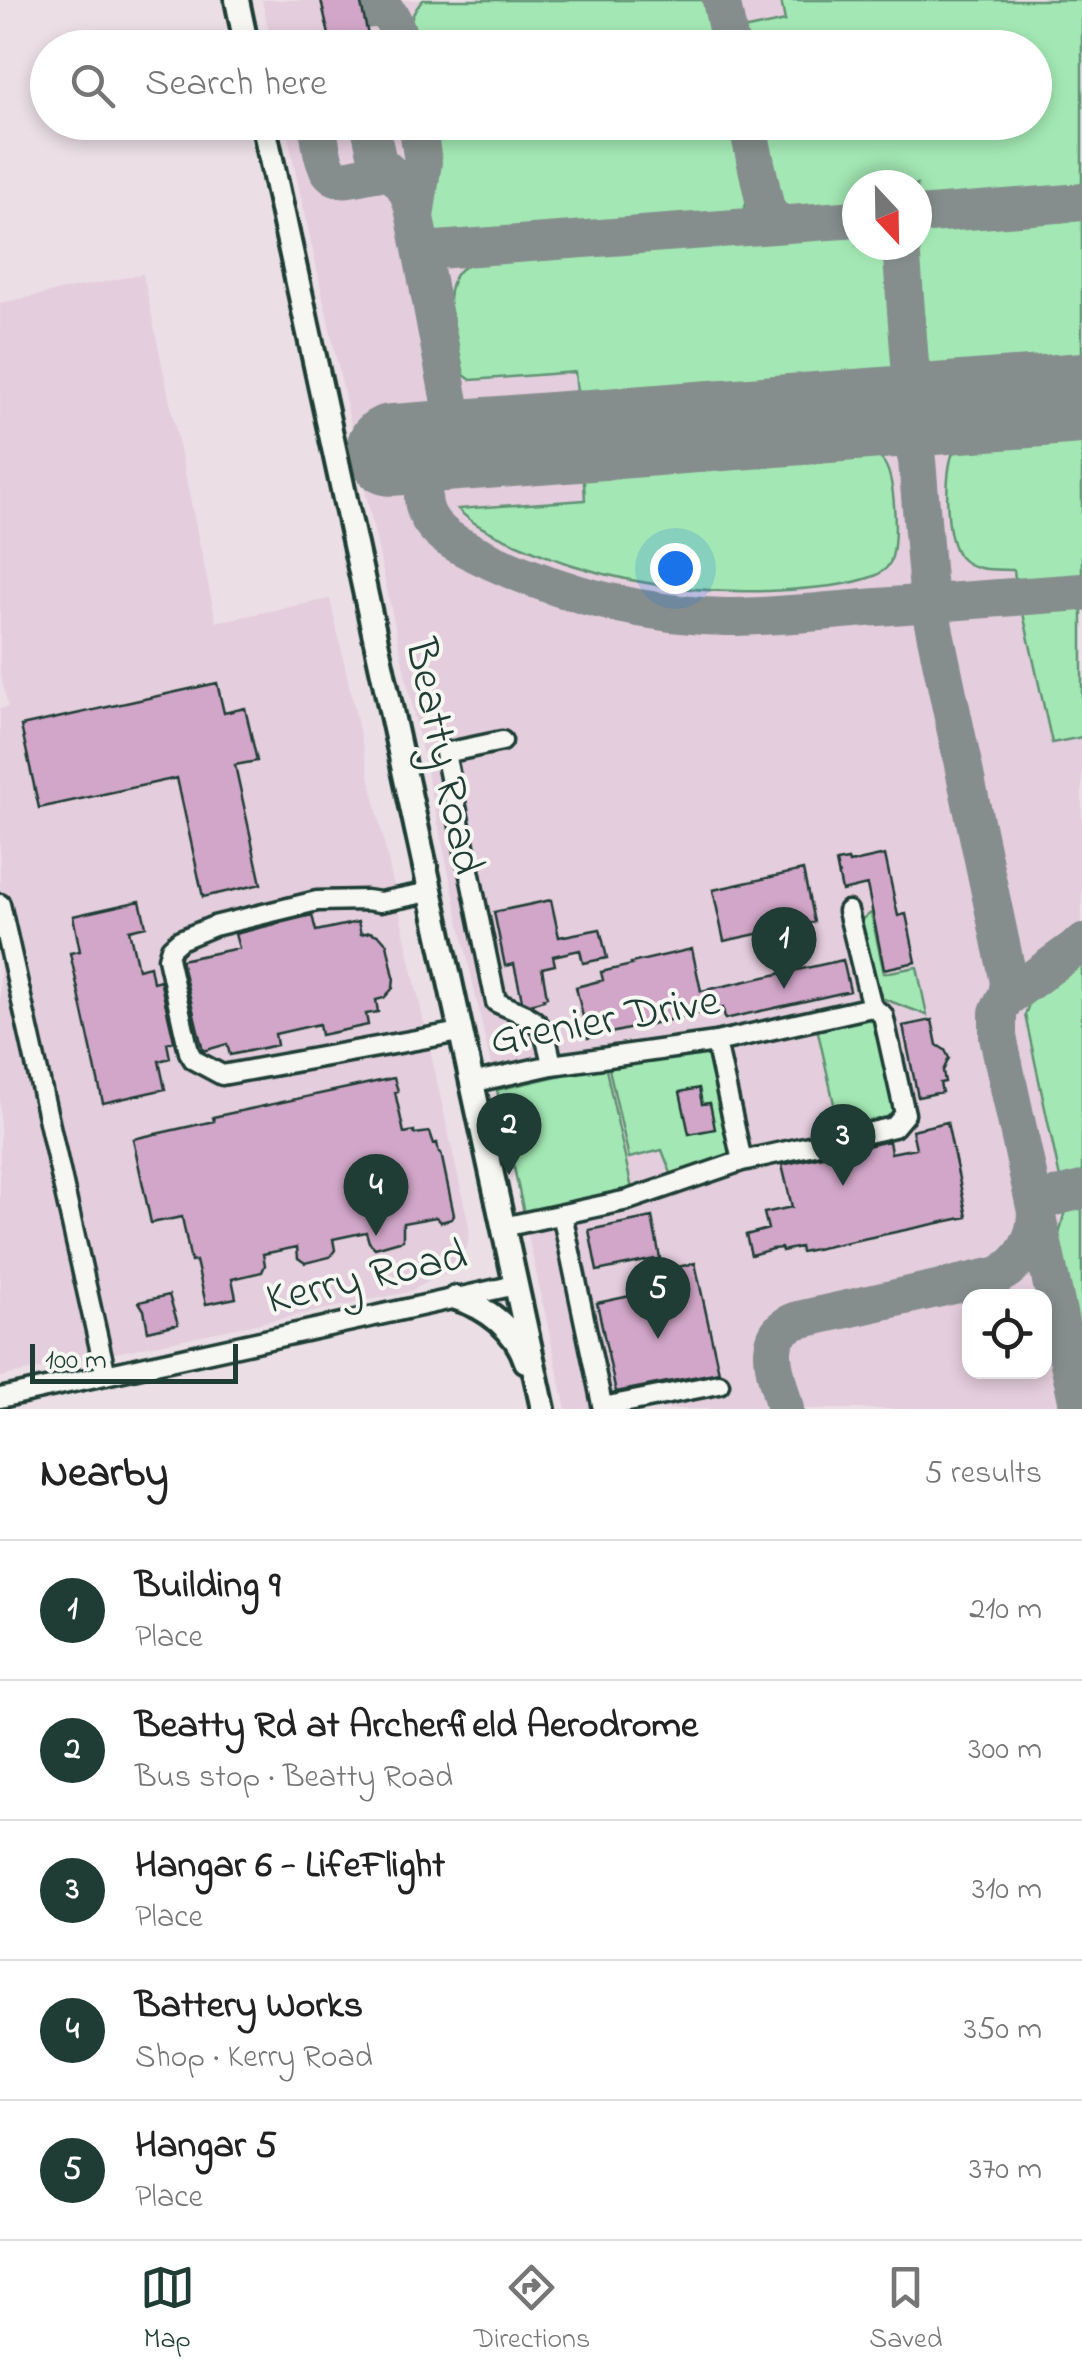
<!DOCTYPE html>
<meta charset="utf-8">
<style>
:root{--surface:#fff;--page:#f2f2f2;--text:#222;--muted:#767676;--line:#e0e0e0;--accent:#1f3d34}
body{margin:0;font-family:"Indie Flower",sans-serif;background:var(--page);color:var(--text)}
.controls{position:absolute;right:30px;bottom:30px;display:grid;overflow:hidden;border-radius:20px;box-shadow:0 5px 15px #0003}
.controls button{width:90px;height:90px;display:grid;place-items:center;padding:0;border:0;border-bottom:2px solid var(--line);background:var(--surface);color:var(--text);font:50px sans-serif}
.compass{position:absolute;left:842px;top:170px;width:90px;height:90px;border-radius:50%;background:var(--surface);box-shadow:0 5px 15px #0003;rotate:158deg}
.scale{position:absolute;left:30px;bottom:25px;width:208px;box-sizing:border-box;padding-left:10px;border:5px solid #1f3d34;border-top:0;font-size:28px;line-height:35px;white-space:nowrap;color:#1f3d34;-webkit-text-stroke:8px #f6f6f2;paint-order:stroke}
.you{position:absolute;left:675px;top:568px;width:35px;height:35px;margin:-25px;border:8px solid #fff;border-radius:50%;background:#1a73e8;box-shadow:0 0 0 15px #1a73e833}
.badge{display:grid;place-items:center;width:65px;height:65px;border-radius:50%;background:var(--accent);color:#fff;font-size:32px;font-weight:700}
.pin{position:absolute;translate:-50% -82px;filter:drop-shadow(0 2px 5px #0008)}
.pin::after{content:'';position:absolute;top:52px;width:35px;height:30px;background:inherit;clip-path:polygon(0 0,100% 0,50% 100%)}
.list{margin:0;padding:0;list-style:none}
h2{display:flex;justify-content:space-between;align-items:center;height:130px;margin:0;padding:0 40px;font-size:42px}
h2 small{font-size:32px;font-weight:400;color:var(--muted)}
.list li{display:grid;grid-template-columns:65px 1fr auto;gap:30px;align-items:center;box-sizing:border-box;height:140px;padding:0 40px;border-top:2px solid var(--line)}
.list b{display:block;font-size:38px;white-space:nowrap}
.list p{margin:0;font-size:32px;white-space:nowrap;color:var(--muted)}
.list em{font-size:32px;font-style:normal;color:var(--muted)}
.icon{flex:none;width:55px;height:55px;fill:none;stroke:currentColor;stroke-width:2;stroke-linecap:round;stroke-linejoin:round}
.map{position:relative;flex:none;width:1082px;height:1409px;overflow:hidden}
.search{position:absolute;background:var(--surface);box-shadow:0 5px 15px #0003;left:30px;right:30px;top:30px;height:110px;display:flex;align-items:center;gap:25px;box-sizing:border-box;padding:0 35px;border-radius:55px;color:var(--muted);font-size:38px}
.sheet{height:830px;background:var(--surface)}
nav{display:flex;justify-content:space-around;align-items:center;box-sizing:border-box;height:140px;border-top:2px solid var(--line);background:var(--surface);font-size:28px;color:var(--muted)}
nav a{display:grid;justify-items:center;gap:5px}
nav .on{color:var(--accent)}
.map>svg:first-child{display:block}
</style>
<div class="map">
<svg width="1082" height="1409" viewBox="0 0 1082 1409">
<rect width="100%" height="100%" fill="#ebdee5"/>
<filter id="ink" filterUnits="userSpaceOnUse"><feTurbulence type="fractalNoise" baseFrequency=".01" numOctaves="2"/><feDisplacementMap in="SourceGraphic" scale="20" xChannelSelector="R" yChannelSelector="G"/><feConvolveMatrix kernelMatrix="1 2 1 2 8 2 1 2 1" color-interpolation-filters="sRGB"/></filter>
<g filter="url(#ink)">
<path fill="#e4cddc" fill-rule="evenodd" d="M 262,0 L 1082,0 L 1082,1409 L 566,1409 L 285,123 L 1034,122 L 1034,48 L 269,47 L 266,33 L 269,32 ZM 857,185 L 917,185 L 917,245 L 857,245 ZM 970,1296 L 1044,1296 L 1044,1372 L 970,1372 Z
M 143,274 L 216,622 L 330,599 L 469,1226 L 468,1243 L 462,1257 L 452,1270 L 408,1292 L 0,1377 L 0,709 L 8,707 L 0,672 L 0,303 Z"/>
<path fill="#a3e8b4" stroke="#619274" stroke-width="2.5" d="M 423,0 L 710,0 L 720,47 L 409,47 C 406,29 410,14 423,0 Z
M 781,0 L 1082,0 L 1082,192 L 917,205 L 917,185 L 857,185 L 857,209 L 790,215 C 788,214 785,213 783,212 C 771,203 761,139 758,123 L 1034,122 L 1034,48 L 742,47 L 738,31 L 785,21 Z
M 426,123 L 736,123 C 742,149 760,195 739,215 L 439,241 L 428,212 L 427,196 L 432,158 Z
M 1082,212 L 1082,365 L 930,376 L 922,356 L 914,248 L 914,245 L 917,245 C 917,236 915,229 923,224 Z
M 857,229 L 857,245 L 889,245 L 897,356 L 896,367 L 890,380 L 578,403 L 575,372 L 471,380 L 464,375 L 449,302 C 450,270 463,264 492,256 Z
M 1082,432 L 1082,580 L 1032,583 L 1015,578 L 1014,570 C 996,569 974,572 961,558 C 944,540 944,471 954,450 L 963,446 L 964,441 Z
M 860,449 C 867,452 877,454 882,460 C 896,475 897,537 892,557 C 890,566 885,570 877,575 C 849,586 817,588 787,590 C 693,596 603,582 517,544 C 497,535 473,526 458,509 L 585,500 L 583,468 Z
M 1082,605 L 1082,737 L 1052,743 L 1023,613 L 1029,609 Z
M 871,913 L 884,973 L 917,967 L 927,1015 L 876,996 L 859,921 Z
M 1082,959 L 1082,1362 L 1057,1243 L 1066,1206 L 1025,1015 L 1032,995 Z
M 871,1011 L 879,1018 L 902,1113 L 892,1124 L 841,1135 L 816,1023 Z
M 714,1048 L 738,1159 L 674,1181 L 662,1150 L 629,1158 L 608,1064 Z
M 605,1065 L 632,1189 L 524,1213 L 497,1090 Z"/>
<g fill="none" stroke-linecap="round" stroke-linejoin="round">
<path stroke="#858e8c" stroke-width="38" d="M 721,0 L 731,48
M 366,10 C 389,5 394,19 399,38
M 317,122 C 320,136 321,157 328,169 C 348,202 398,131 415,217
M 369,122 L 378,162 L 390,173
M 417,122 L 423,162 L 415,217 L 454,423 C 452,457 412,475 426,512 C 436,538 469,550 491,561 C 565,595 644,615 726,617 C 776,617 827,611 878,607 C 946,602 1014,597 1082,592
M 747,122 L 766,209 L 773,219 L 785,224
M 917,215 L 1082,202
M 420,239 L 424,246 L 436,250 L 857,219
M 901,245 L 910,363 C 917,388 931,401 956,405 L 1082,398
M 739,424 L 868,416 L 880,418 L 894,424 L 904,432 L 913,445 L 917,460 L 929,604 L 1009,982 L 1007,995 L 998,1012 L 998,1037 L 1079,1409
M 499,440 L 454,443 L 439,430 L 425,428 L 411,437 C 404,449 407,461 419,468 C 430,468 443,469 452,462 C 459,456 463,450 472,446 L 599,434
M 1004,1000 L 1082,943
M 1034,1202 L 1082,1190
M 785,1409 C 778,1377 756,1334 798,1320 L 999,1275 C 1024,1261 1036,1239 1036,1211"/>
<path stroke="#858e8c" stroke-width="92" d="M 392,450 L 1082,398"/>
</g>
<path fill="#d2a6c8" stroke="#1f3d34" stroke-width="2.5" d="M 321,0 L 360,0 L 371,48 L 332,48 Z
M 217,683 L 224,713 L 245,708 L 257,761 L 235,765 L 261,884 L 203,897 L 177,778 L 39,808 L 21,726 Z
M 885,855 L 898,916 L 906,914 L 916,962 L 884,969 L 867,885 L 842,891 L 836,862 L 848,860 L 849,863 Z
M 803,870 L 814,922 L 791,927 L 794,939 L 769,944 L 766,932 L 724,941 L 713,890 Z
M 551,900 L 559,937 L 600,929 L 607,958 L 583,963 L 580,950 L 553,956 L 555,965 L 542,968 L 547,997 L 543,998 L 544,1000 L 530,1004 L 522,1000 L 514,964 L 505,966 L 494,912 Z
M 140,901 L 146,926 L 129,930 L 138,969 L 150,966 L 153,982 L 160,980 L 174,1041 L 167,1043 L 170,1058 L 159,1061 L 165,1089 L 103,1103 L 70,953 L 80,951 L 73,916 Z
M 312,915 L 316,931 L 358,922 L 361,934 L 370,932 L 380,936 L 387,944 L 394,977 L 393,988 L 384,998 L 376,1000 L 378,1012 L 366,1014 L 368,1025 L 321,1035 L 319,1024 L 275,1034 L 277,1045 L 230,1055 L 227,1044 L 203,1051 L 181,960 L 239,948 L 235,934 Z
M 692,949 L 701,991 L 843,960 L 850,991 L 725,1019 L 723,1008 L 588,1038 L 576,987 L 603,980 L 601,972 L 632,965 L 631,963 Z
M 932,1020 L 937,1045 L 945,1050 L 949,1058 L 943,1071 L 945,1082 L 940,1083 L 942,1092 L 918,1097 L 903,1026 Z
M 394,1078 L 398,1091 L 395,1092 L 404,1133 L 414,1131 L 414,1134 L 430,1132 L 434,1144 L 437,1143 L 439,1153 L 441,1153 L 454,1215 L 452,1219 L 441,1222 L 436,1217 L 403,1223 L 403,1240 L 375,1248 L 369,1242 L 366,1232 L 333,1239 L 335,1250 L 330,1257 L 305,1263 L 298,1258 L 297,1247 L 263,1254 L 265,1265 L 262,1272 L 232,1279 L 236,1298 L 206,1304 L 196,1261 L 191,1262 L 182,1217 L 151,1223 L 133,1139 L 214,1121 L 213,1117 Z
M 699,1088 L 702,1104 L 710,1103 L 715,1129 L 689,1134 L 680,1092 Z
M 947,1122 L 967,1217 L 801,1252 L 800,1247 L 782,1251 L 781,1248 L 772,1249 L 751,1255 L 746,1235 L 768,1229 L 764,1213 L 792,1207 L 782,1165 L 889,1141 L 891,1153 L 916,1148 L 912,1130 Z
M 652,1217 L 660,1258 L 597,1271 L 589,1230 Z
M 695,1263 L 719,1372 L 616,1392 L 597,1303 L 682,1285 L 678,1267 Z
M 169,1295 L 178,1324 L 148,1331 L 144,1310 L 139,1302 Z"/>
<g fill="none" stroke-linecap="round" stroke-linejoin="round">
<g stroke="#1f3d34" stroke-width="25">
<path id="minor" d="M 502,741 L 445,753 L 496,1002 C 538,1021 543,1017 552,1065
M 430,892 L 380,902 L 366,900 L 317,901 L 214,926 L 180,940 L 171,948 L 168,958 L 189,1052 L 194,1060 L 222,1075 L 460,1032
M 0,904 L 106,1375
M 848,911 L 872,1007
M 716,1042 L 742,1161
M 471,1083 L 552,1065 L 716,1042 L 872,1007 L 883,1015 L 905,1114 L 894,1127 L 742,1161 L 628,1200 L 503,1227
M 562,1214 L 603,1409
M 0,1398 L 516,1285
M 603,1407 L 719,1384"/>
</g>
<g stroke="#1f3d34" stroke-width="30">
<path id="major" d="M 237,0 L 247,48
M 263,122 L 543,1409
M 456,1298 C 487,1307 516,1330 526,1361"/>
</g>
<use href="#minor" stroke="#f6f6f2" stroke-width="18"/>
<use href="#major" stroke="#f6f6f2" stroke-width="22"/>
</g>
</g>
<g text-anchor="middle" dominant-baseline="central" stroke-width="8" stroke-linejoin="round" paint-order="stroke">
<g font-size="45" fill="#1f3d34" stroke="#f6f6f2">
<text transform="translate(442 757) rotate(78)">Beatty Road</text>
<text transform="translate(605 1022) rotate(-10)">Grenier Drive</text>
<text transform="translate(367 1279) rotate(-13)">Kerry Road</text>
</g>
</g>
</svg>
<div class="controls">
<button><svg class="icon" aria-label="locate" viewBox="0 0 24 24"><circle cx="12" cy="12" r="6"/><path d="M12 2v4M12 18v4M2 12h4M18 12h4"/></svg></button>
</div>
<svg class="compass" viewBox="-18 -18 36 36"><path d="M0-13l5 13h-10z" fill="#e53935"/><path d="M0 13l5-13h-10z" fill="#767676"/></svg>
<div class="scale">100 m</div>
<div class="you"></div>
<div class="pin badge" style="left:784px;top:989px">1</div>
<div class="pin badge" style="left:509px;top:1175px">2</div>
<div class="pin badge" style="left:843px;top:1186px">3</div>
<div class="pin badge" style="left:376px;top:1236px">4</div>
<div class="pin badge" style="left:658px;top:1339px">5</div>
<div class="search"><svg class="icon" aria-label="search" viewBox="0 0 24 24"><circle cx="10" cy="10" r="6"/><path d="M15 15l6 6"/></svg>Search here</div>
</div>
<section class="sheet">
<h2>Nearby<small>5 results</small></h2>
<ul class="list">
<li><span class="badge">1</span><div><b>Building 9</b><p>Place</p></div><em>210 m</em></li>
<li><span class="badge">2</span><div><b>Beatty Rd at Archerfield Aerodrome</b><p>Bus stop · Beatty Road</p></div><em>300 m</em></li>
<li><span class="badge">3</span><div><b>Hangar 6 - LifeFlight</b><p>Place</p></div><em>310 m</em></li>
<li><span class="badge">4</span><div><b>Battery Works</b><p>Shop · Kerry Road</p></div><em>350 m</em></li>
<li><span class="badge">5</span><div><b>Hangar 5</b><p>Place</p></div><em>370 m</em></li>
</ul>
</section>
<nav>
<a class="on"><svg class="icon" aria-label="map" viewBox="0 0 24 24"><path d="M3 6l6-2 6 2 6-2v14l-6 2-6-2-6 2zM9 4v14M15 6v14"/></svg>Map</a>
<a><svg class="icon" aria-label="directions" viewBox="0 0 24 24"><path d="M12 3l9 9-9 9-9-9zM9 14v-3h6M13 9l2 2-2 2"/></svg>Directions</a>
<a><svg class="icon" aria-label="saved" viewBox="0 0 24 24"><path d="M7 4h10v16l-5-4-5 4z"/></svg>Saved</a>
</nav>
